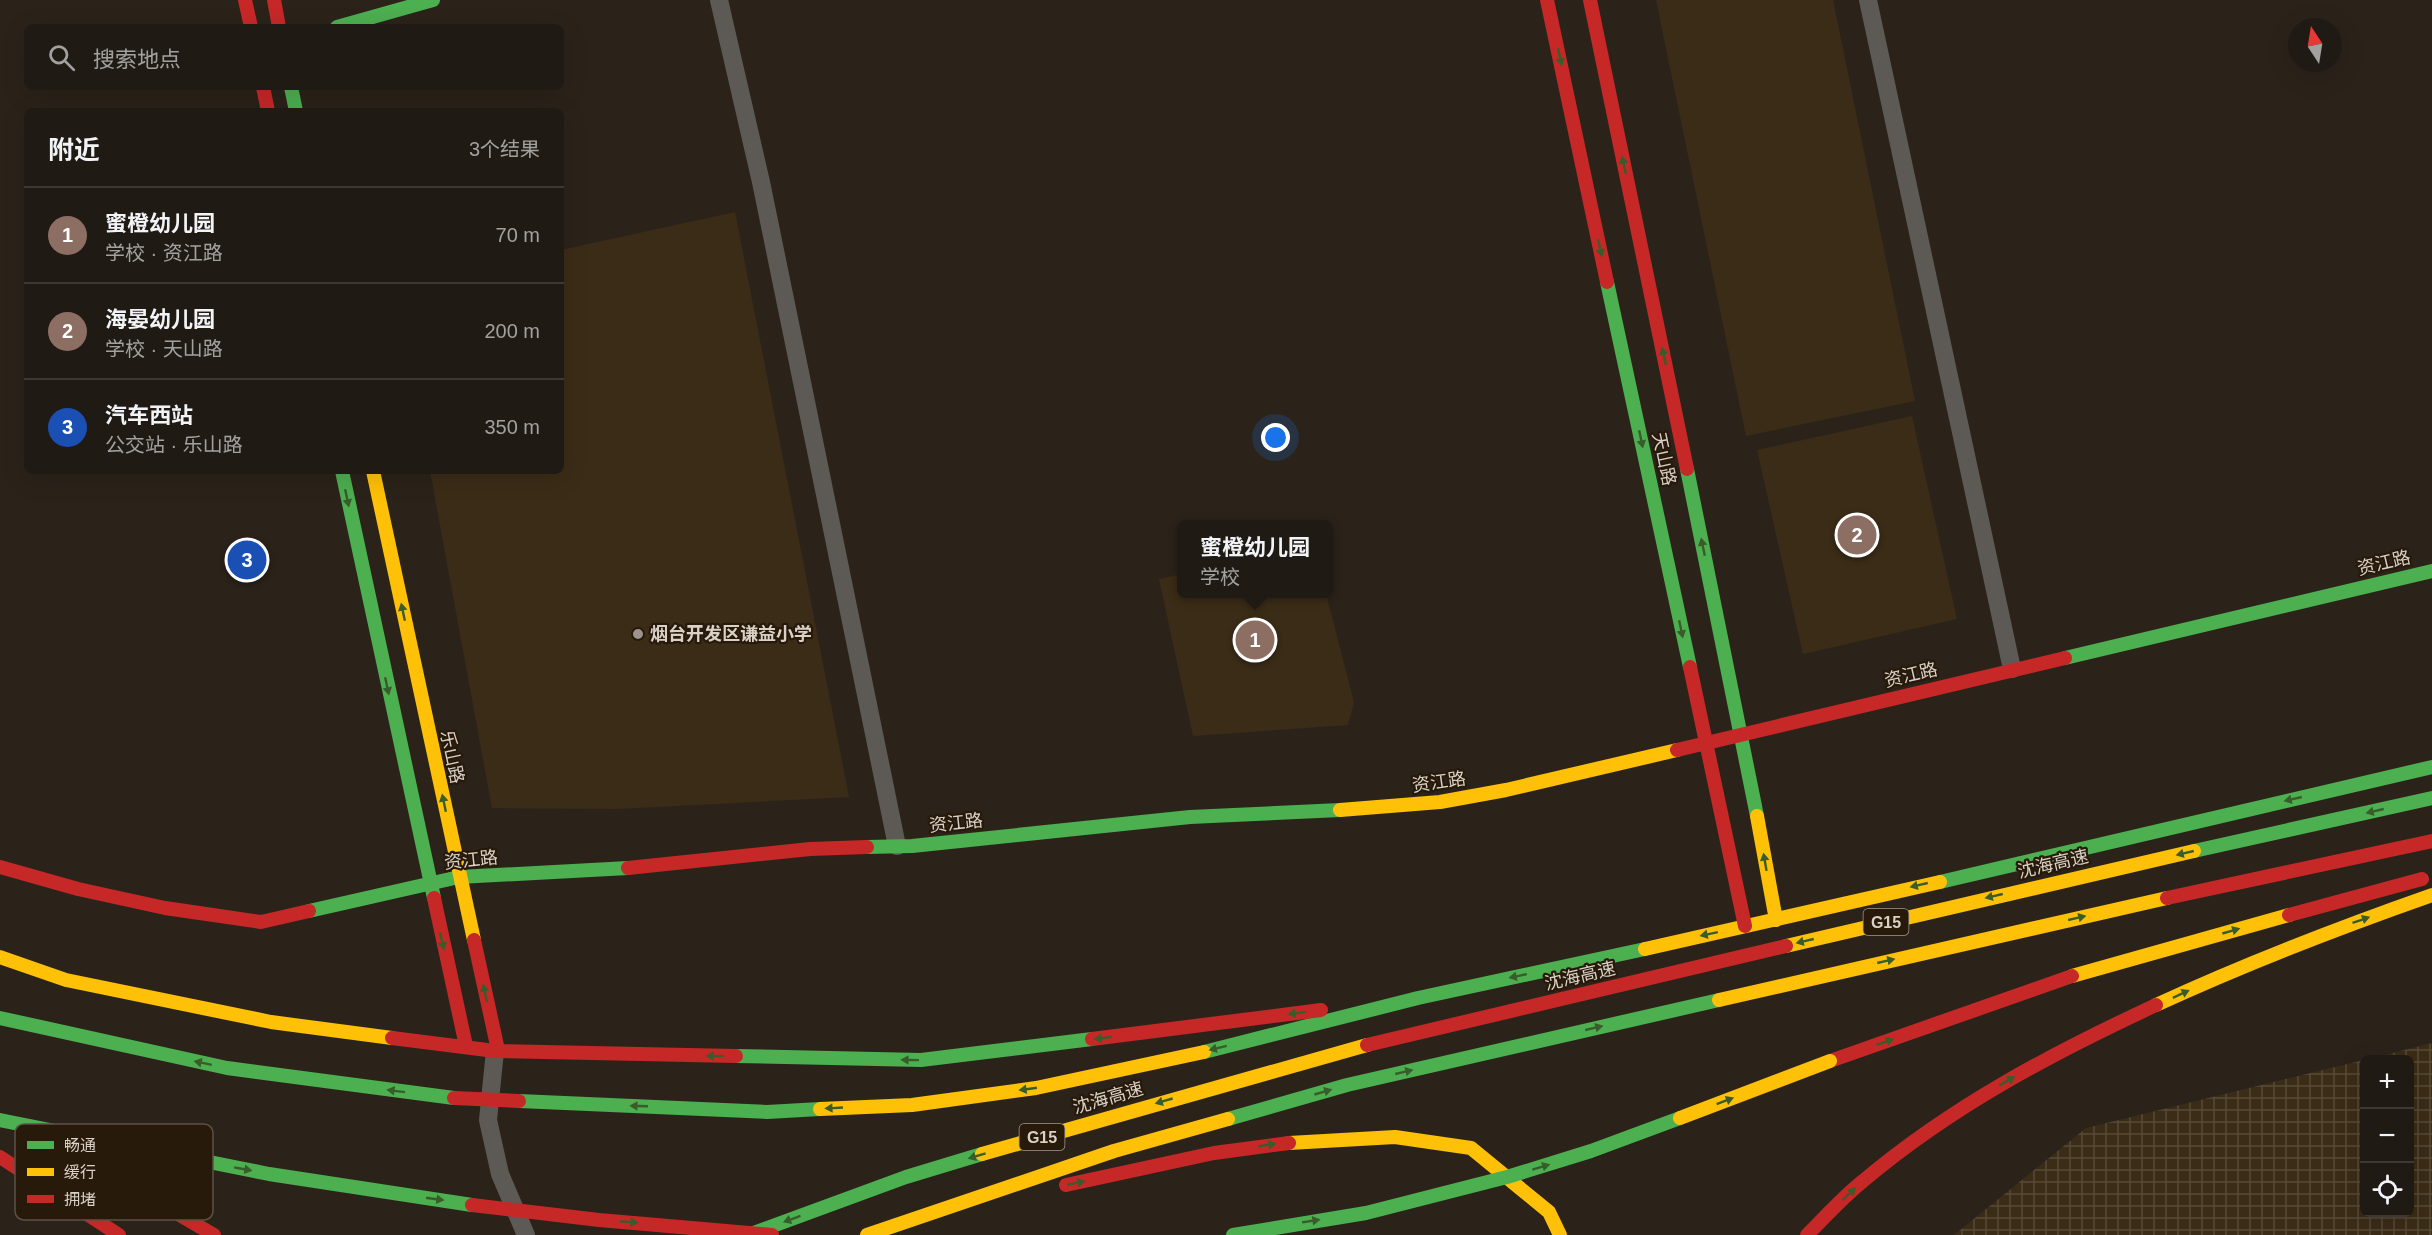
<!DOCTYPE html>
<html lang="zh">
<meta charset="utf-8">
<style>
:root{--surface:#201a14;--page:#28231d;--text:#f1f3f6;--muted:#a2a1a0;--line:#3d3834;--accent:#9c938a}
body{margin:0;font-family:Arial,"Noto Sans SC",sans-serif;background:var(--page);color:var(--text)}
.controls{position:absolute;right:18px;bottom:18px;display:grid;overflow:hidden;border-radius:9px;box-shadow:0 6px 24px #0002}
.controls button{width:54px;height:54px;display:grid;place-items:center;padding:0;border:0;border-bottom:2px solid var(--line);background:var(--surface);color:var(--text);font:30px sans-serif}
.compass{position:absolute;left:2288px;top:18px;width:54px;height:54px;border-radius:50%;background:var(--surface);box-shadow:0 6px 24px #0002;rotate:348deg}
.you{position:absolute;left:1276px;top:438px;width:21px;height:21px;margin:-15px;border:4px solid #fff;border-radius:50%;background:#1a73e8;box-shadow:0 0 0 9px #1a73e833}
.badge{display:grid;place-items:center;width:39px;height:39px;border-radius:50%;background:var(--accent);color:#fff;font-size:20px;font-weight:700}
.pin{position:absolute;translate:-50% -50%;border:3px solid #fff;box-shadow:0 2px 6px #0006}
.popup{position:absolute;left:1177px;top:520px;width:156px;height:78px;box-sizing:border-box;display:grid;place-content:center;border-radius:9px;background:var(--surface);filter:drop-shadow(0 2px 4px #0005);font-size:20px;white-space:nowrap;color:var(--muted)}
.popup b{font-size:22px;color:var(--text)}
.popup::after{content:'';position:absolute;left:50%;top:100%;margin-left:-12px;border:12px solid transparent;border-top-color:var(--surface)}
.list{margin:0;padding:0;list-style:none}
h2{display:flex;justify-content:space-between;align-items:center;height:78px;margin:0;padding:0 24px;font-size:26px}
h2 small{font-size:20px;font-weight:400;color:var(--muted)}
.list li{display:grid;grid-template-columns:39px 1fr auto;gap:18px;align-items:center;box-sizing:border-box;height:96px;padding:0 24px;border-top:2px solid var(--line)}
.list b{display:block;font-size:22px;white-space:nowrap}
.list p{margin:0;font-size:20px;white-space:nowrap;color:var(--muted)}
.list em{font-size:20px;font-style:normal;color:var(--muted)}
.icon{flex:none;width:33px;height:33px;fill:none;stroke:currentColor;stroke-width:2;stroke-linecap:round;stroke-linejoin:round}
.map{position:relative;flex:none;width:2432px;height:1235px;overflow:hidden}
.search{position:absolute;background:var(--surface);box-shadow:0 6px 24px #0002;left:24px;top:24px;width:540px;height:66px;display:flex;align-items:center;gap:15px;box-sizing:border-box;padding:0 21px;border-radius:9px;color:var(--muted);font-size:22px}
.panel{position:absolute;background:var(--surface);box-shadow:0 6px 24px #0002;left:24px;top:108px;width:540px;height:366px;border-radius:9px}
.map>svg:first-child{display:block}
</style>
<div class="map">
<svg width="2432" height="1235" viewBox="0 0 2432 1235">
<defs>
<pattern id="industrial-grid" width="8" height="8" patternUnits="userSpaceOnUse" patternTransform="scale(1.5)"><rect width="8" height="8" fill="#3b2c17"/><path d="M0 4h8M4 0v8" fill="none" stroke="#574a37"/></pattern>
</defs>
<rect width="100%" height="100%" fill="#2b231a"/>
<path fill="#3b2c17" d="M 1656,0 L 1833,0 L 1915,401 L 1746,436 Z
M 735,212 L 849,797 L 617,809 L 492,808 L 430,471 L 561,471 L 561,250 Z
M 1912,416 L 1957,619 L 1803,654 L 1757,450 Z
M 1181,574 L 1182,594 L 1326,594 L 1354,702 L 1348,725 L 1193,736 L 1159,579 Z"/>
<path fill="url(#industrial-grid)" d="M 2432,1043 L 2432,1235 L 1954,1235 L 2086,1128 L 2364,1060 L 2364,1212 L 2410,1212 L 2410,1060 L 2365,1060 Z"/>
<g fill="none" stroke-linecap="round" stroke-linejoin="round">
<path stroke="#5d5a56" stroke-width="18" d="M 719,0 L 761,182 L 897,846
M 1868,0 L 2012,669
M 495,1051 L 488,1120 L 500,1174 L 526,1235"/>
<path stroke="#4caf50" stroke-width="14" d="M 337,27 L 433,0
M 291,87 L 296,111
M 1607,282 L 1690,667
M 1687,469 L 1757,816
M 342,471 L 434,898
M 2065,658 L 2432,571
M 867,847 L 912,846 L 1190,817 L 1340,810
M 2194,851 L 2432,798
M 1940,882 L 2432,767
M 309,911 L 459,877 L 628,868
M 0,1018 L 227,1068 L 454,1098
M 1204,1052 L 1418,998 L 1645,949
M 736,1056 L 921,1060 L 1092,1039
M 519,1101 L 767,1112 L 820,1109
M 1228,1119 L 1347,1085 L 1719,1000
M 748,1235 L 906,1177 L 982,1154"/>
<path stroke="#ffc107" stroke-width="14" d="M 373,471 L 474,940
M 1340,810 L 1440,802 L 1506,790 L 1677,750
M 1757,816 L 1776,920
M 1786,946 L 2194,851
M 1645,949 L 1940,882
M 0,957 L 66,980 L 271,1022 L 392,1038
M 2072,976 L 2289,915
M 1719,1000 L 2167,898
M 2156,1005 C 2247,963 2338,928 2432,895
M 820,1109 L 912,1105 L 1036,1088 L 1204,1052
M 1289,1143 L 1395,1137 L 1471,1148 L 1549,1212 L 1560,1235
M 982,1154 L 1367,1045
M 867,1235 L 1114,1151 L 1228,1119"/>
<path stroke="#c62828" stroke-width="14" d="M 245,0 L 251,27
M 274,0 L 279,27
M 1547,0 L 1607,282
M 1590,0 L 1687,469
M 263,87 L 268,111
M 1690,667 L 1745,926
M 1677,750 L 2065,658
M 0,867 L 78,889 L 165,908 L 261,922 L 309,911
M 628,868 L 810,849 L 867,847
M 434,898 L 466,1046
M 2167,898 L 2432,841
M 2289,915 L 2422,879
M 474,940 L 498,1050
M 392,1038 L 495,1051 L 736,1056
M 1092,1039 L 1321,1010
M 1367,1045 L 1786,946
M 1830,1061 L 2072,976
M 36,1131 L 214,1235
M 0,1157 L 119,1235
M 1066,1185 L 1214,1153 L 1289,1143
M 1807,1235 C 1825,1217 1843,1197 1863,1181 C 1952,1106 2051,1054 2156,1005"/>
<path stroke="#4caf50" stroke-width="14" d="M 0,1120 L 269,1174 L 472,1205
M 1233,1235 L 1366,1213 L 1507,1177 L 1591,1151 L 1680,1118"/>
<path stroke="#ffc107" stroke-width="14" d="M 1680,1118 L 1830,1061"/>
<path stroke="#c62828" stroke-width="14" d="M 454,1098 L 519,1101
M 472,1205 L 599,1220 L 772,1235"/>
</g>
<defs><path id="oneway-solid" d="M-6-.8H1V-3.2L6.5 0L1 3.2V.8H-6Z" transform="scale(1.5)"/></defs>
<g fill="#385d2a">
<use href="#oneway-solid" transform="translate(1560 57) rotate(78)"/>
<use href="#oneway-solid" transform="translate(1624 165) rotate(-102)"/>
<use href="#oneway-solid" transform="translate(1600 248) rotate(78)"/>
<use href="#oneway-solid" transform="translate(1664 356) rotate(-102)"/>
<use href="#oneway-solid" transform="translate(1641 439) rotate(78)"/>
<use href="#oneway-solid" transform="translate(347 498) rotate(78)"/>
<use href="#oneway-solid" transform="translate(1703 547) rotate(-102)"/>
<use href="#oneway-solid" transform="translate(403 612) rotate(-102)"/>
<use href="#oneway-solid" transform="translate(1681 629) rotate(78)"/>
<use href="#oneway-solid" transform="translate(387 686) rotate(78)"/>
<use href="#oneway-solid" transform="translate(2293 799) rotate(167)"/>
<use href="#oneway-solid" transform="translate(444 803) rotate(-102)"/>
<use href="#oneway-solid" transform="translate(2375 811) rotate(167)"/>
<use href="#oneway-solid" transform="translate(2185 853) rotate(167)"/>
<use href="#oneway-solid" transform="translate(1765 862) rotate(-100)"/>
<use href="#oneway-solid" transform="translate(1919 885) rotate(167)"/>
<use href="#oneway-solid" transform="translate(1994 896) rotate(167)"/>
<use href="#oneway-solid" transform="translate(2077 918) rotate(-13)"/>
<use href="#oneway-solid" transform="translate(2361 920) rotate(-19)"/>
<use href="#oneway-solid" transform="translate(2231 931) rotate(-16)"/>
<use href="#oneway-solid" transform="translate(1709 934) rotate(168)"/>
<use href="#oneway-solid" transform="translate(442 941) rotate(77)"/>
<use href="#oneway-solid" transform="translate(1805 941) rotate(167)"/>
<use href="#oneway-solid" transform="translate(1886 961) rotate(-13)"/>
<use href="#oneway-solid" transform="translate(1518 976) rotate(168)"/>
<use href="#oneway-solid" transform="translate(485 993) rotate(-103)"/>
<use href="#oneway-solid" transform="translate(2181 994) rotate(-25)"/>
<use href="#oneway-solid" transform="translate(1297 1013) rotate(173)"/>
<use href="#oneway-solid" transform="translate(1594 1028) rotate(-13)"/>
<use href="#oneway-solid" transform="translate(1103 1038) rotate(173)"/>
<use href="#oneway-solid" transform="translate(1885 1042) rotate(-19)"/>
<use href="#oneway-solid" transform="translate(1218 1048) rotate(166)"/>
<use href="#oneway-solid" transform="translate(715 1056) rotate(-179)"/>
<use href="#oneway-solid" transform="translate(910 1060) rotate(-179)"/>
<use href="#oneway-solid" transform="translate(203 1063) rotate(-168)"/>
<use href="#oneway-solid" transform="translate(1404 1072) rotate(-13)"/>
<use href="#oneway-solid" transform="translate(2007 1081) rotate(-30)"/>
<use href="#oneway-solid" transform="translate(1028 1089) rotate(172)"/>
<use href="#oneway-solid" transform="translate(396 1091) rotate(-173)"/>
<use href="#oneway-solid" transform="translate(1323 1092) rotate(-16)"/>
<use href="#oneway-solid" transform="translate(1164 1101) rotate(164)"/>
<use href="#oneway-solid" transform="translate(1725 1101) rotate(-21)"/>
<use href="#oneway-solid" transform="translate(639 1106) rotate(-178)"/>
<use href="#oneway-solid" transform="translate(834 1108) rotate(177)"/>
<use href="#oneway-solid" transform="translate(1267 1145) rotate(-9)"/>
<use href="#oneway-solid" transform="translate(977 1156) rotate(163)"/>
<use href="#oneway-solid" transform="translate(1541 1167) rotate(-17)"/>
<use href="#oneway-solid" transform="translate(243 1169) rotate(10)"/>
<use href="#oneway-solid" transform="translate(1076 1183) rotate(-12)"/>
<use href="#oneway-solid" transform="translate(1849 1194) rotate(-44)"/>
<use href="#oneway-solid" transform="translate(435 1199) rotate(8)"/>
<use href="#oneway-solid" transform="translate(792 1219) rotate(160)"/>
<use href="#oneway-solid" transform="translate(1311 1221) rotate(-9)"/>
<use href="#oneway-solid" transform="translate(629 1222) rotate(5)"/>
</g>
<circle fill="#9c938a" stroke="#271a0b" stroke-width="2" cx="638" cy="634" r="6"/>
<g text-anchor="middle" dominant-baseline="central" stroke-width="4.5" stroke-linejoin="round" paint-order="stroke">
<g fill="#271a0b" stroke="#a4998e" stroke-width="1.5">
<rect x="1863.5" y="909" width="45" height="26" rx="4.5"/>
<rect x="1019.5" y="1124" width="45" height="26" rx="4.5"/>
</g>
<g font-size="16" font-weight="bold" fill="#d9d0c6">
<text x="1886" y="922">G15</text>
<text x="1042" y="1137">G15</text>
</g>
<g font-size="18" fill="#d9d0c6" stroke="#271a0b">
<text transform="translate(1664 459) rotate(78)">天山路</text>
<text transform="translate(2384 563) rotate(-13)">资江路</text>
<text transform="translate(1911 675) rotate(-13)">资江路</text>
<text transform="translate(452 757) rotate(78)">乐山路</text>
<text transform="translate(1439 782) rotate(-8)">资江路</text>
<text transform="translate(956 823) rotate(-6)">资江路</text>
<text transform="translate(471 860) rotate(-6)">资江路</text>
<text transform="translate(2053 864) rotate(-13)">沈海高速</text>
<text transform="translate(1580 976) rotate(-13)">沈海高速</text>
<text transform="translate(1108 1098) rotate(-16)">沈海高速</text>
</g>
<g font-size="18" font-weight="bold" fill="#d9d0c6" stroke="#271a0b" text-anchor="start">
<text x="650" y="634">烟台开发区谦益小学</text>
</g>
</g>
<rect x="15" y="1124" width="198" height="96" rx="9" fill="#271a0b" stroke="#5c5143" stroke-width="1.5"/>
<rect x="27" y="1141" width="27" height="8" fill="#4caf50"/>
<rect x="27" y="1168" width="27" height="8" fill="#ffc107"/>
<rect x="27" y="1195" width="27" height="8" fill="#c62828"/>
<g font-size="16" fill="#d9d0c6">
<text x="64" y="1151">畅通</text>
<text x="64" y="1178">缓行</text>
<text x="64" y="1205">拥堵</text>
</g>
</svg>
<div class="controls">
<button>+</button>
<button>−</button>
<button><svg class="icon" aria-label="locate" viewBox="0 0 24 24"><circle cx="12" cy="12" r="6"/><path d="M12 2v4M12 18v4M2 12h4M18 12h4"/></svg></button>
</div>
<svg class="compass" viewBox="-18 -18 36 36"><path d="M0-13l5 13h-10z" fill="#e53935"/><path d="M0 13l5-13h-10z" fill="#a2a1a0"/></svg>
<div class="you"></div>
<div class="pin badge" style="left:1255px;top:640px;background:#8d6e63">1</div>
<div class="popup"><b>蜜橙幼儿园</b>学校</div>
<div class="pin badge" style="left:1857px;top:535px;background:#8d6e63">2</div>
<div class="pin badge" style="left:247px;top:560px;background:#1a4fb4">3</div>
<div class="search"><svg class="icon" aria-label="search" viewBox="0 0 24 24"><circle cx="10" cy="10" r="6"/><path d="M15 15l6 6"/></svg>搜索地点</div>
<section class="panel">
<h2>附近<small>3个结果</small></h2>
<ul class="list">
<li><span class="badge" style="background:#8d6e63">1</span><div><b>蜜橙幼儿园</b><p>学校 · 资江路</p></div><em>70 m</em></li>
<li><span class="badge" style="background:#8d6e63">2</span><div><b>海晏幼儿园</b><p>学校 · 天山路</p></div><em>200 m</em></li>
<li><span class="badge" style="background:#1a4fb4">3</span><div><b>汽车西站</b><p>公交站 · 乐山路</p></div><em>350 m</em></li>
</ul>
</section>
</div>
